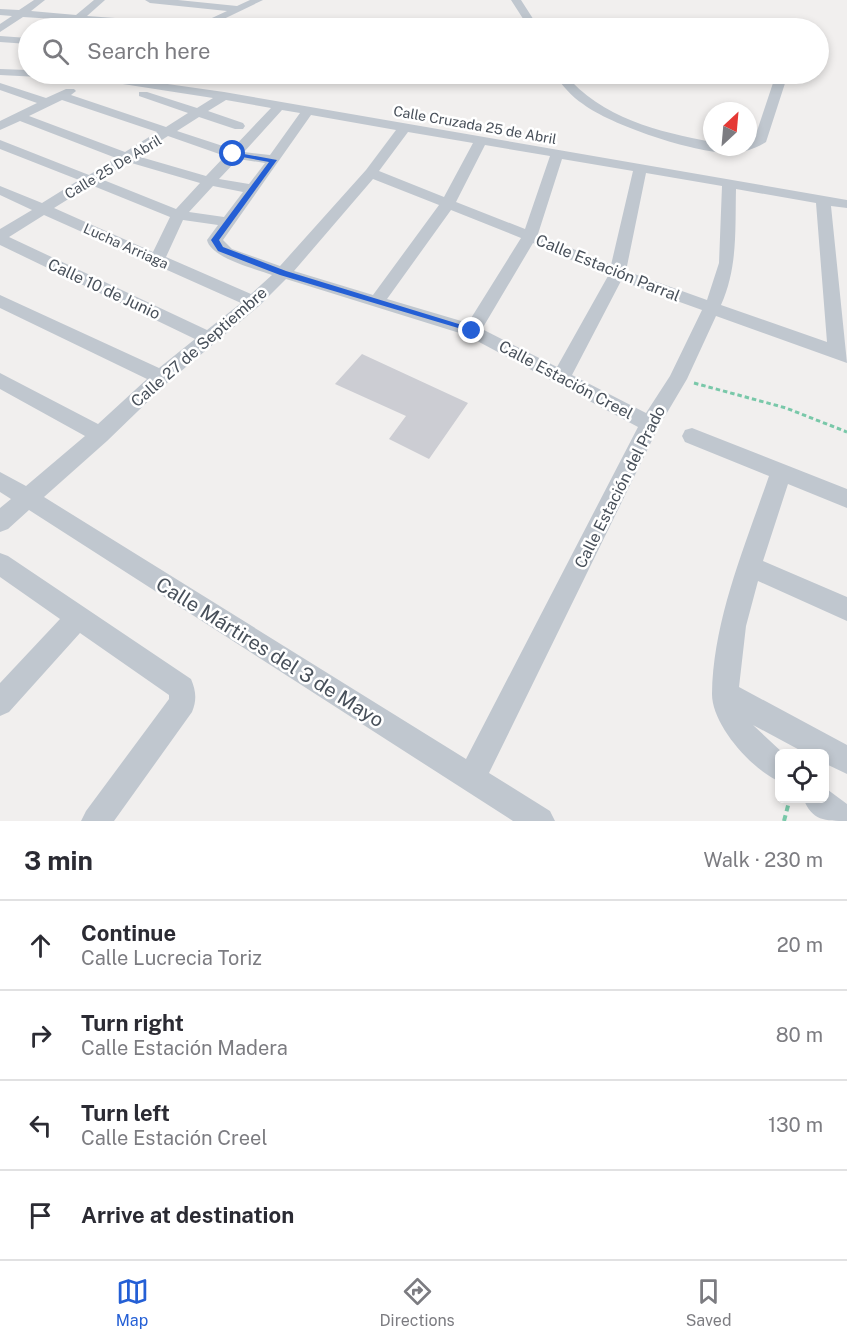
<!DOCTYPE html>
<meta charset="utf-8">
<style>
:root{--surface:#fff;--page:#f7f7f7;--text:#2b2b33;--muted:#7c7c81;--line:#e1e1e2;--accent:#245fd5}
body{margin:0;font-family:"Public Sans",sans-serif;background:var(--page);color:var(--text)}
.controls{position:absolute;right:18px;bottom:18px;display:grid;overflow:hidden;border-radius:9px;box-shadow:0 3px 9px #0003}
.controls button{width:54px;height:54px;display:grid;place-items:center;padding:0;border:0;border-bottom:2px solid var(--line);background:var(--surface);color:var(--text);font:30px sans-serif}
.compass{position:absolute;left:703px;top:102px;width:54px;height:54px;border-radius:50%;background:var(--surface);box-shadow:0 3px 9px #0003;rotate:26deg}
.stop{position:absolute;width:18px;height:18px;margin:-14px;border:4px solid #245fd5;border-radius:50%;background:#fff}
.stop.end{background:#245fd5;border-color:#fff;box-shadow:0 2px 6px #0008}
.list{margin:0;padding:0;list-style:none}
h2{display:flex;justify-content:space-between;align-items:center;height:78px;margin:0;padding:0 24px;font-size:26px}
h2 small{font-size:20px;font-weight:400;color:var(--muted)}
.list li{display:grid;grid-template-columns:39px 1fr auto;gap:18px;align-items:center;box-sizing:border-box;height:90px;padding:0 24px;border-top:2px solid var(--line)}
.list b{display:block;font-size:22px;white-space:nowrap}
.list p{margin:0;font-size:20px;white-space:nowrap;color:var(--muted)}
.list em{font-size:20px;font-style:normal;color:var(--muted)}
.icon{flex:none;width:33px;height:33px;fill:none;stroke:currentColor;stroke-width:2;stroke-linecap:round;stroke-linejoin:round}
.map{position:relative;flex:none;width:847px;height:821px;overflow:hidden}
.search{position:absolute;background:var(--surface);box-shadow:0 3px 9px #0003;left:18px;right:18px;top:18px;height:66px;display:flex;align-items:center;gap:15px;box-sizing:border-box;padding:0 21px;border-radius:33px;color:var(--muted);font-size:22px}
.sheet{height:438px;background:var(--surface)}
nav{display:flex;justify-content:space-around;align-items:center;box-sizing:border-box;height:84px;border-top:2px solid var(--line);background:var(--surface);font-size:16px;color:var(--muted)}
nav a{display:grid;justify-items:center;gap:3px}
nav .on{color:var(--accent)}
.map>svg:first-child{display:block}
</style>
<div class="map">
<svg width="847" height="821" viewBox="0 0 847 821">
<rect width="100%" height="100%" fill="#f1efee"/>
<path fill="#cccdd3" d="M 362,354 L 468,403 L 429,459 L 389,439 L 406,416 L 335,384 Z"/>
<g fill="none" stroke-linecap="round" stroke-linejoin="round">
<path stroke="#79c8a9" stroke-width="3" stroke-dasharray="4.5 3" stroke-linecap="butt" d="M 694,383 L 786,408 L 847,432"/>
<path stroke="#79c8a9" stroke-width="4" stroke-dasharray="6 4" stroke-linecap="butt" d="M 784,821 L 790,798"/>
<path fill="#c0c7cf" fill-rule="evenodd" d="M 34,0 L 45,0 L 31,11 L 76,15 L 94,0 L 105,0 L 87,16 L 199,24 L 227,11 L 150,3 L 145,0 L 178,0 L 237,6 L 250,0 L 263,0 L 205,28 L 81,21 L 75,24 L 71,20 L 23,17 L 0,32 L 0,24 L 12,16 L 0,15 L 0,9 L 19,10 Z
M 511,0 L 521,0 L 539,28 L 529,28 Z
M 0,36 L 28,38 L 28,44 L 0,42 Z
M 0,69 L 28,70 L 28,74 L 97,74 L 224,92 L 847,200 L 847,208 L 831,206 L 847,363 L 716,316 L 687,379 L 658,428 L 489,773 L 550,811 L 555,821 L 513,821 L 29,510 L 8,529 L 0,532 L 0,508 L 11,499 L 0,492 L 0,472 L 26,486 L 85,436 L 0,389 L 0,373 L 98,424 L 147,379 L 0,308 L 0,295 L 159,368 L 195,339 L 0,245 L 0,229 L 32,210 L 0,195 L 0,186 L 42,203 L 79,180 L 0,149 L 0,140 L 89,175 L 116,158 L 20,121 L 0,130 L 0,121 L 37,103 L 0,90 L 0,83 L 46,98 L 66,89 L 74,89 L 76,91 L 71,95 L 166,127 L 188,113 L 139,96 L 139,92 L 147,92 L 197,108 L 213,98 L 97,80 L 0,75 ZM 62,100 L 157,132 L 125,152 L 29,116 ZM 226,100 L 271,108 L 232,149 L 177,131 L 199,117 L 235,129 L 243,129 L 245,126 L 243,123 L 208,111 ZM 282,110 L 300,113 L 270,155 L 244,152 ZM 311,115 L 396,130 L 366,170 L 280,266 L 232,249 L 223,240 ZM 408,132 L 473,143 L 444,197 L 379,171 ZM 168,136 L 225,156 L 206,176 L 137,156 ZM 485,145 L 550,156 L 525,229 L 456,202 ZM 238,159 L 265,163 L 249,184 L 219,179 ZM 562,159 L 633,171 L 611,265 L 538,234 ZM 128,162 L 200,183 L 176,209 L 101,179 ZM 646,173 L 722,186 L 719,263 L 707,300 L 626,271 ZM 373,179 L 439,205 L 373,295 L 294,271 ZM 91,185 L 170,217 L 153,252 L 54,208 ZM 213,186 L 243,192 L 224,217 L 189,212 ZM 736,189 L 816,203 L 827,342 L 721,305 C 738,267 735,229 736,189 ZM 451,210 L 521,238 L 468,323 L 387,299 ZM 44,215 L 241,303 L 207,330 L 9,237 ZM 183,220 L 218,225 L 207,240 C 211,258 256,269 272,275 L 251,294 L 166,257 ZM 533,243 L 608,276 L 557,367 L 482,329 ZM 286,279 L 466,335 L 638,427 L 466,759 L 44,497 L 107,441 L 168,382 L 259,306 ZM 621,281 L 702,310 L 670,376 L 646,413 L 572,375 Z
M 554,74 L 565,74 C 601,118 659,132 712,142 L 712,147 L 748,147 L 748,141 L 755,137 L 776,74 L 788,74 L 766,142 C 754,149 745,152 731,153 C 697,154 610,125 583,104 C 571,96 563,86 554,74 Z
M 692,428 L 847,489 L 847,508 L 788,484 L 763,561 L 847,597 L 847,621 L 758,581 L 746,626 L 739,687 L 847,745 L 847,774 L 824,763 L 824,754 L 807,754 L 753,725 L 784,754 L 780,754 L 780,782 C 752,770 712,725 712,694 C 713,620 745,546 769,476 L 685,442 L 682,436 L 685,430 Z
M 0,553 L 8,556 L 191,679 C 196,691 197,700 192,712 L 114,821 L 81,821 L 86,811 L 169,699 L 169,695 L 80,633 L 9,712 L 0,716 L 0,683 L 60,619 L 0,577 Z
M 824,787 L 847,804 L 847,821 C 825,821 812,821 803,798 L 824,798 Z"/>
</g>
<path fill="#245fd5" d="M 233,152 L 277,160 L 219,240 L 223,247 L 286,271 L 475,329 L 475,333 L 280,275 L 218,251 L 211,240 L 269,162 L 231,155 Z"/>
<g text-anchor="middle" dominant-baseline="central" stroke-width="5" stroke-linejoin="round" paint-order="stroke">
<g font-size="14" fill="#48505a" stroke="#fff">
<text transform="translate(475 125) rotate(10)">Calle Cruzada 25 de Abril</text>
<text transform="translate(113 167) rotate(-31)">Calle 25 De Abril</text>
<text transform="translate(126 246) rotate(24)">Lucha Arriaga</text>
</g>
<g font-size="16" fill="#48505a" stroke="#fff">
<text transform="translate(608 268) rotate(22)">Calle Estación Parral</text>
<text transform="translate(104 289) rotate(25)">Calle 10 de Junio</text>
<text transform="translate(199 347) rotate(-41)">Calle 27 de Septiembre</text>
<text transform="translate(566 380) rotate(28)">Calle Estación Creel</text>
<text transform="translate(620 487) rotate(-63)">Calle Estación del Prado</text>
</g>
<g font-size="20" fill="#48505a" stroke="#fff">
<text transform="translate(270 652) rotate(32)">Calle Mártires del 3 de Mayo</text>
</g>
</g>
</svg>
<div class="controls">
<button><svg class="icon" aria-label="locate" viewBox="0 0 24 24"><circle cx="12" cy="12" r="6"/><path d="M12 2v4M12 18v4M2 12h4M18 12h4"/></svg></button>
</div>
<svg class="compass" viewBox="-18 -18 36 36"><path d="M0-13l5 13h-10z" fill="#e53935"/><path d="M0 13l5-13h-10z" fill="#7c7c81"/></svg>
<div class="stop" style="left:233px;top:154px"></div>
<div class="stop end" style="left:472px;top:331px"></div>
<div class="search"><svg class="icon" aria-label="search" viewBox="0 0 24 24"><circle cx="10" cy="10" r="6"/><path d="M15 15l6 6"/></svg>Search here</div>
</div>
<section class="sheet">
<h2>3 min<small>Walk · 230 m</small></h2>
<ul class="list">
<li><svg class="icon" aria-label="ahead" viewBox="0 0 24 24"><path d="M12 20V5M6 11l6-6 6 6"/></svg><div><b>Continue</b><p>Calle Lucrecia Toriz</p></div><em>20 m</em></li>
<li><svg class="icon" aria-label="right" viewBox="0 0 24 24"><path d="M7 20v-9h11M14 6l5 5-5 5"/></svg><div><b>Turn right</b><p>Calle Estación Madera</p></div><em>80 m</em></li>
<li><svg class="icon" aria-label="left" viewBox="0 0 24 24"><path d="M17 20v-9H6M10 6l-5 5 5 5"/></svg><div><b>Turn left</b><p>Calle Estación Creel</p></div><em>130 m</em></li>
<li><svg class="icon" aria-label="arrive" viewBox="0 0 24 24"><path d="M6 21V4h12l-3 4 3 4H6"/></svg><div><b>Arrive at destination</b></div></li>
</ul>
</section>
<nav>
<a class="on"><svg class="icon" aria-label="map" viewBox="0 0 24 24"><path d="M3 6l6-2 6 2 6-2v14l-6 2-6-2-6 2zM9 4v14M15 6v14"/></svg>Map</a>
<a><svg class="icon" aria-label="directions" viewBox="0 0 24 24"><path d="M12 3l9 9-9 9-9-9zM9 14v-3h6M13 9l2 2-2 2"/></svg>Directions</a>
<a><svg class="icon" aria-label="saved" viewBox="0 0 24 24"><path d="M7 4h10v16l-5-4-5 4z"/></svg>Saved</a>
</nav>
